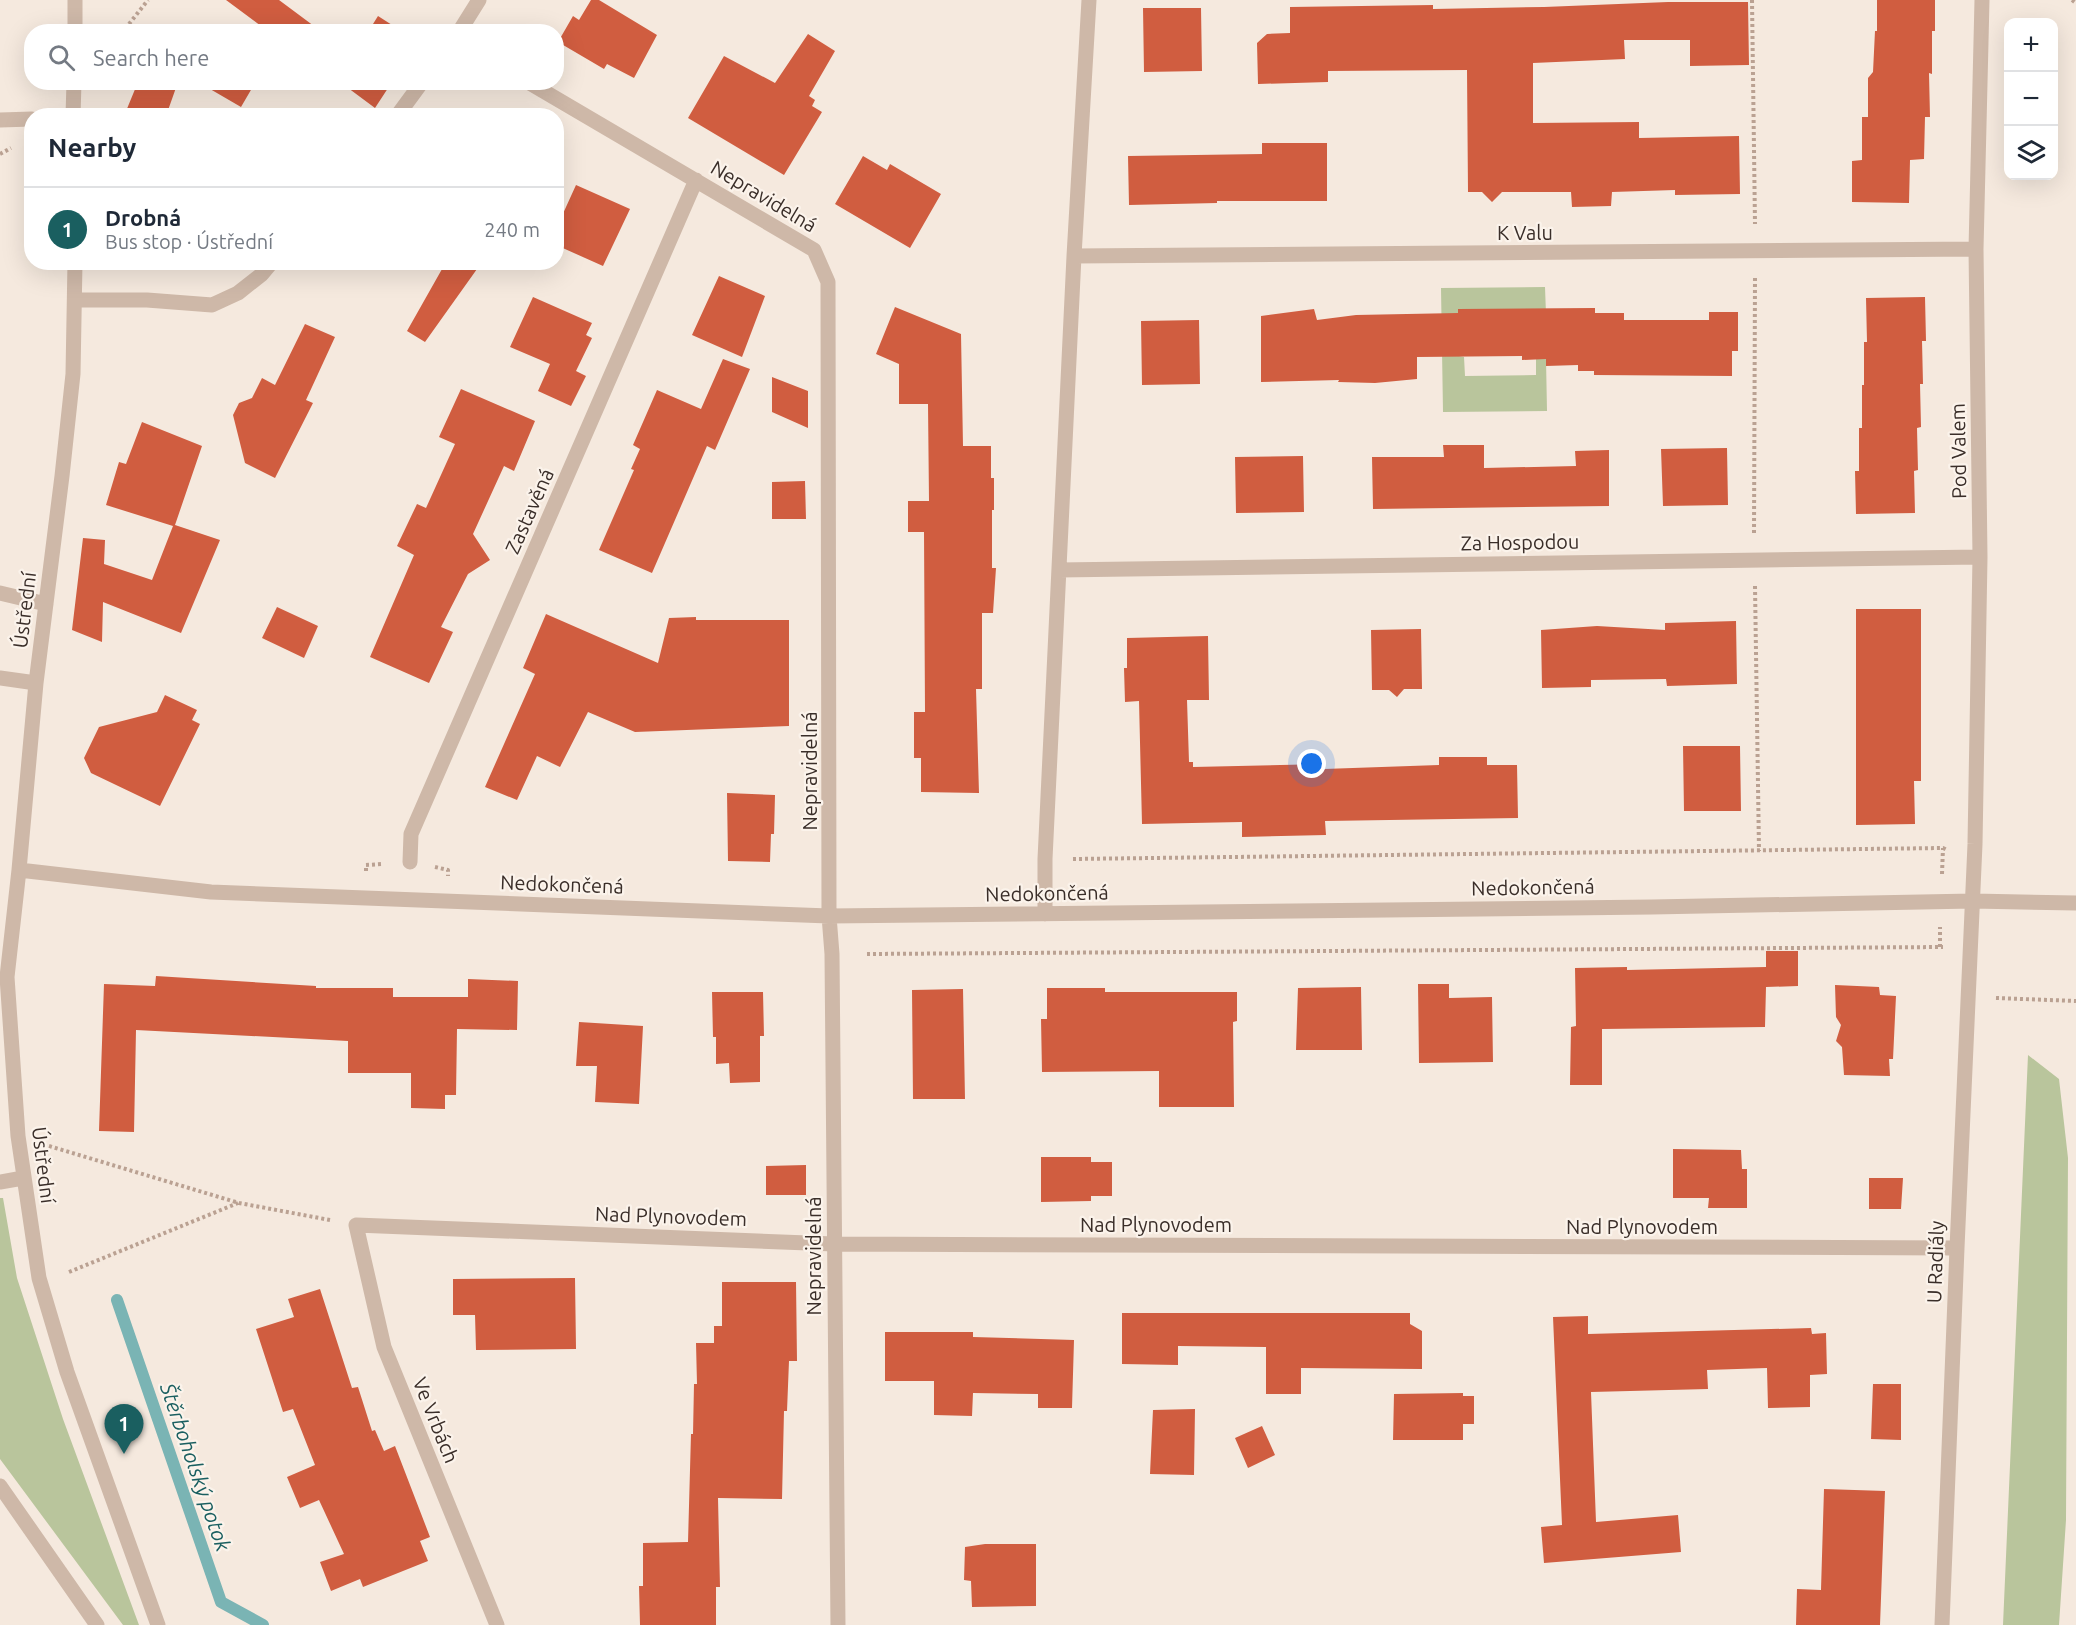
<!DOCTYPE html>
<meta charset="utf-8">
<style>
:root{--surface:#fff;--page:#f6f6f7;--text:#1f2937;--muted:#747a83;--line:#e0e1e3;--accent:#1a5f60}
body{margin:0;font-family:Ubuntu,sans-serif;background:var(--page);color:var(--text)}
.controls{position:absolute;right:18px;top:18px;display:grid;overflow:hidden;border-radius:12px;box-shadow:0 6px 24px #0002}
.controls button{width:54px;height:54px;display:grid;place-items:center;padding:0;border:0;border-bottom:2px solid var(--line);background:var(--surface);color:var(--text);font:30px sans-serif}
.you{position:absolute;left:1312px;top:764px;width:21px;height:21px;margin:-15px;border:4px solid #fff;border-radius:50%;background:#1a73e8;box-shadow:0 0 0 9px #1a73e833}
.badge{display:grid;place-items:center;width:39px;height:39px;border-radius:50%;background:var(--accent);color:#fff;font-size:20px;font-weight:700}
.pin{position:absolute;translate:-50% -50px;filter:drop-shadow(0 2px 3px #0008)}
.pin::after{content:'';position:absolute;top:32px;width:21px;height:18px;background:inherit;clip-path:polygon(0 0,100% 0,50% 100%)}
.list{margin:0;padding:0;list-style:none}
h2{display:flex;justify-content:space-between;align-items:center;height:78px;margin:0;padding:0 24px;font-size:26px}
h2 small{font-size:20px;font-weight:400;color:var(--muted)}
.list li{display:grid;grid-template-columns:39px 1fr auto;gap:18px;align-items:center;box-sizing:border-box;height:84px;padding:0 24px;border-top:2px solid var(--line)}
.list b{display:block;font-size:22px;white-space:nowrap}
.list p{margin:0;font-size:20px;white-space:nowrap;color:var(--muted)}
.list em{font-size:20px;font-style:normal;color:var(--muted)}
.icon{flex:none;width:33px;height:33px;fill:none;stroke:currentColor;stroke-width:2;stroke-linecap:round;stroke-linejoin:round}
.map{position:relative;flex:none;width:2076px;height:1625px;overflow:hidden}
.search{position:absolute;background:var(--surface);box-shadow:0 6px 24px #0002;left:24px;top:24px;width:540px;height:66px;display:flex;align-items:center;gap:15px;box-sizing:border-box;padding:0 21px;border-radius:24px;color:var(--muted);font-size:22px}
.panel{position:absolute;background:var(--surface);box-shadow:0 6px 24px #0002;left:24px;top:108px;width:540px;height:162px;border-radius:24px}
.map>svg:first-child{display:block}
</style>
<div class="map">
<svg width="2076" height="1625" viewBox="0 0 2076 1625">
<rect width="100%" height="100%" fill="#f5e9de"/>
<path fill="#b9c59c" d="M 1545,287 L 1546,314 L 1459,356 L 1464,357 L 1465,376 L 1536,375 L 1536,359 L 1546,359 L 1547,411 L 1443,412 L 1441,288 Z
M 2028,1055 L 2059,1079 L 2068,1158 L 2066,1520 L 2059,1625 L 2003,1625 Z
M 0,1198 L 3,1198 L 17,1278 L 63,1419 L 139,1625 L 123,1625 L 0,1459 Z"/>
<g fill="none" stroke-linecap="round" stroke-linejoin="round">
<path stroke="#7ab4b4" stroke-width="12" d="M 117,1300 L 221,1602 L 263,1625"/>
</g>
<path fill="#d05d40" d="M 226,0 L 279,0 L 322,32 L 269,32 Z
M 591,0 L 599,0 L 657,35 L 634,78 L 607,64 L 604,69 L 558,42 L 573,16 L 579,20 Z
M 1877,0 L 1935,0 L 1935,31 L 1932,31 L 1932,74 L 1929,73 L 1930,117 L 1925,117 L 1924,159 L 1910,160 L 1909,203 L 1852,202 L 1852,161 L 1862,160 L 1862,117 L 1868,117 L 1868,78 L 1873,72 L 1875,31 L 1877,31 Z
M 1668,2 L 1748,2 L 1749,65 L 1690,66 L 1690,40 L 1624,40 L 1625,59 L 1533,63 L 1533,123 L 1639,122 L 1639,138 L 1739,136 L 1740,194 L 1675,195 L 1675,190 L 1612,192 L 1611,206 L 1572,207 L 1571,192 L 1502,192 L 1492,202 L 1482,192 L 1468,192 L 1467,70 L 1328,71 L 1328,82 L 1258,84 L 1257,43 L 1267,34 L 1290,33 L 1290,7 L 1433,5 L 1433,9 L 1544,7 Z
M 1143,8 L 1201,8 L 1202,71 L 1144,72 Z
M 378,16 L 403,32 L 368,32 Z
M 808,34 L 835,51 L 809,96 L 815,100 L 812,106 L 822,112 L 784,175 L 688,118 L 724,56 L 775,83 Z
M 138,82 L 178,82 L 166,116 L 124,116 Z
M 198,82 L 254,82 L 255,83 L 241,107 Z
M 340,82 L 392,82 L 375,108 Z
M 1262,143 L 1327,143 L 1327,201 L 1217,201 L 1217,203 L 1129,205 L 1128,156 L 1262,154 Z
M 863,156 L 887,170 L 890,164 L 941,194 L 910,248 L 835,204 Z
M 576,185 L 630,209 L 603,266 L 556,245 L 556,229 Z
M 446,262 L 482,262 L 425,342 L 407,331 Z
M 719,276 L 765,296 L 742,357 L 692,335 Z
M 533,297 L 592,323 L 586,335 L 592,338 L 576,371 L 586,376 L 571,406 L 538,391 L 550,364 L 510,347 Z
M 1925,297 L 1926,341 L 1922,341 L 1923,384 L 1920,384 L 1921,427 L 1917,428 L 1918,470 L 1914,471 L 1915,513 L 1856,514 L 1855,471 L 1859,471 L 1859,428 L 1862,428 L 1862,385 L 1864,385 L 1864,342 L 1867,342 L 1866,298 Z
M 895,307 L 961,334 L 963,446 L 991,446 L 991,478 L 994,478 L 994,510 L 992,510 L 992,568 L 996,568 L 993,613 L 982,613 L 982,689 L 976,689 L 979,793 L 921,792 L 921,758 L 914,758 L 914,712 L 925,712 L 924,532 L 908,532 L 908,501 L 929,501 L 928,404 L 899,404 L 899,364 L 876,354 Z
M 1595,308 L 1595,313 L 1624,313 L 1624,320 L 1709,320 L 1709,312 L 1738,312 L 1738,351 L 1732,351 L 1732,376 L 1594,375 L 1594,371 L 1578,371 L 1578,365 L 1546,366 L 1546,359 L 1522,360 L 1522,356 L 1417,357 L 1417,379 L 1375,383 L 1338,382 L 1339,380 L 1261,382 L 1261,316 L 1314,309 L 1317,320 L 1356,315 L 1458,313 L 1458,309 Z
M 1199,320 L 1200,384 L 1142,385 L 1141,321 Z
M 305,324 L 335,337 L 306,400 L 313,403 L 275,478 L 245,463 L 233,415 L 239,403 L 252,398 L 262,378 L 275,385 Z
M 723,359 L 750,369 L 715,450 L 707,446 L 652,573 L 599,550 L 634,470 L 631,469 L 640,449 L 633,445 L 657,390 L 701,409 Z
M 772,377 L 808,391 L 808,428 L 772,412 Z
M 461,389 L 535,421 L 514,471 L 504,466 L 473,534 L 490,560 L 468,574 L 441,627 L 453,632 L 429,683 L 370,657 L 414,555 L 397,546 L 417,504 L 426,508 L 455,444 L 439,437 Z
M 142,422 L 202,446 L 175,525 L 220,540 L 181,633 L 103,602 L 102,642 L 72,630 L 83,538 L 105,540 L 104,564 L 152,580 L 173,526 L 106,505 L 119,462 L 126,464 Z
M 1443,445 L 1484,445 L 1484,468 L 1576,466 L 1575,451 L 1609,450 L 1609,506 L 1373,509 L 1372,457 L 1444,457 Z
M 1727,448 L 1728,505 L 1663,506 L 1661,449 Z
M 1303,456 L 1304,512 L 1236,513 L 1235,457 Z
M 805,481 L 806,519 L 772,519 L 772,482 Z
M 277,607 L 318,626 L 304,658 L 262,638 Z
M 1856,609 L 1921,609 L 1921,781 L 1914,781 L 1915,824 L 1856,825 Z
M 546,614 L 658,663 L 669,618 L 696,617 L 696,620 L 789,620 L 789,726 L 635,732 L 588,712 L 560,767 L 537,756 L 517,800 L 485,787 L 535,674 L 523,668 Z
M 1736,621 L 1737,684 L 1667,686 L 1666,679 L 1591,680 L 1591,687 L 1542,688 L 1541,630 L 1597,626 L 1665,630 L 1665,623 Z
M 1421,629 L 1422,689 L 1404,689 L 1397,697 L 1389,690 L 1372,690 L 1371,630 Z
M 1208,636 L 1209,700 L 1187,700 L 1189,762 L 1193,762 L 1193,767 L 1324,764 L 1324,769 L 1439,765 L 1439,757 L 1487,757 L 1487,765 L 1517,765 L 1518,818 L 1325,821 L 1326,835 L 1242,837 L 1242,822 L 1142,824 L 1139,701 L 1125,702 L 1124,668 L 1127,668 L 1127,638 Z
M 165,695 L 197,710 L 192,720 L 200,724 L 160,806 L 91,773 L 84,758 L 99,727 L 157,712 Z
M 1683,746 L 1740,746 L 1741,811 L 1684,811 Z
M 727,793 L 775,795 L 774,834 L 771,834 L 770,862 L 728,861 Z
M 1766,951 L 1798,951 L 1798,986 L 1766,987 L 1765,1027 L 1602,1029 L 1602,1085 L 1570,1085 L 1571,1027 L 1576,1026 L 1575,968 L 1627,967 L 1627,970 L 1766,967 Z
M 156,976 L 316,986 L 316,988 L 393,988 L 393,997 L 468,997 L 468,979 L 518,981 L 517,1030 L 457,1029 L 456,1095 L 445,1095 L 445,1109 L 411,1108 L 411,1073 L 348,1073 L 348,1041 L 136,1030 L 134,1132 L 99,1131 L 104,984 L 155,986 Z
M 1418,984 L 1449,984 L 1449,998 L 1492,997 L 1493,1062 L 1419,1063 Z
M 1835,985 L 1879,987 L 1880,995 L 1896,996 L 1893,1059 L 1889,1059 L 1890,1076 L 1844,1075 L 1842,1047 L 1836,1041 L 1841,1025 L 1836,1017 Z
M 1361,987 L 1362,1050 L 1296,1050 L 1298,988 Z
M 1047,988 L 1105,988 L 1105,992 L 1237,992 L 1237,1021 L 1233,1022 L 1234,1107 L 1159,1107 L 1159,1071 L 1042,1072 L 1041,1019 L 1047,1019 Z
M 963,989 L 965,1099 L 913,1099 L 912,990 Z
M 712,992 L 763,992 L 764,1036 L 760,1036 L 760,1082 L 730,1083 L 729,1063 L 716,1064 L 716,1037 L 713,1037 Z
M 579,1022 L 643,1026 L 639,1104 L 595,1102 L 597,1066 L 576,1066 Z
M 1673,1149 L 1741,1150 L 1742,1169 L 1747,1169 L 1747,1208 L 1708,1208 L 1709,1198 L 1673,1198 Z
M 1041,1157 L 1091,1157 L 1091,1162 L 1112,1162 L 1112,1196 L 1091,1196 L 1091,1201 L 1041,1202 Z
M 806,1165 L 806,1195 L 766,1195 L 766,1166 Z
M 1869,1178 L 1903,1178 L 1901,1209 L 1869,1209 Z
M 575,1278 L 576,1349 L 476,1350 L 475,1315 L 453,1315 L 453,1279 Z
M 722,1282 L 796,1282 L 797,1361 L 789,1361 L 787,1411 L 784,1411 L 782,1499 L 718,1498 L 720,1587 L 716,1587 L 716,1625 L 640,1625 L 639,1586 L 643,1586 L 643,1543 L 688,1542 L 691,1434 L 693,1434 L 694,1384 L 697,1384 L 696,1343 L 714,1343 L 714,1326 L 722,1326 Z
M 320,1289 L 352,1388 L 358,1387 L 372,1431 L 375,1430 L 384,1451 L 395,1446 L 430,1537 L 420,1541 L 428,1561 L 363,1587 L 360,1579 L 331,1591 L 320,1562 L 344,1554 L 319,1500 L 300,1508 L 287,1477 L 315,1465 L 293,1409 L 283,1412 L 256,1329 L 294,1317 L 288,1299 Z
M 1122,1313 L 1410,1313 L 1410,1324 L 1422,1331 L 1422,1369 L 1301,1368 L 1301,1394 L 1266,1394 L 1266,1347 L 1178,1346 L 1178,1365 L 1122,1364 Z
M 1588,1316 L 1588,1334 L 1811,1328 L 1812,1334 L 1826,1333 L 1827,1374 L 1810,1375 L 1810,1407 L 1768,1408 L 1767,1368 L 1707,1370 L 1708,1389 L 1591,1392 L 1596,1522 L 1678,1515 L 1681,1552 L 1544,1563 L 1541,1527 L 1562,1525 L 1553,1317 Z
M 885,1332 L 973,1332 L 973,1337 L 1074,1340 L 1072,1408 L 1038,1408 L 1038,1394 L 973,1393 L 972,1416 L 934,1415 L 934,1381 L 885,1381 Z
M 1873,1384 L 1901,1384 L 1901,1440 L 1871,1439 Z
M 1463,1393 L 1463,1396 L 1474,1396 L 1474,1424 L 1463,1424 L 1463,1440 L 1393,1440 L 1394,1394 Z
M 1195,1409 L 1194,1475 L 1150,1474 L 1153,1410 Z
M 1262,1426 L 1275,1455 L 1248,1468 L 1235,1438 Z
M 1824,1489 L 1885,1491 L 1880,1625 L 1796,1625 L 1797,1589 L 1821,1590 Z
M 985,1544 L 1036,1544 L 1036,1606 L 972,1607 L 971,1581 L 964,1580 L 965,1547 Z"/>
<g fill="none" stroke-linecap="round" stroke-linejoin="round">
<path stroke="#baa192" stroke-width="4" stroke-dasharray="3 3" stroke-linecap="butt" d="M 1752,0 L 1755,224
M 2072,0 L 2076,3
M 129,24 L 148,0
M 0,154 L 11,148
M 1754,533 L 1755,277
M 1755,586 L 1759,851
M 1073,859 L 1943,848 L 1947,850
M 435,867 L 448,870 L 448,876
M 366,871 L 366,865 L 383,864
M 1942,874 L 1943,848
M 1940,947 L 1940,927
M 867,954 L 1943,947
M 1996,998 L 2076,1001
M 49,1146 L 239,1203 L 330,1220
M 69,1272 L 238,1203"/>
<path stroke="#ceb8a8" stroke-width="15" d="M 75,32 L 75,0
M 459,32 L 479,0
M 528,82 L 814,250 L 828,282 L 829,916 L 832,954 L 838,1625
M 73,116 L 74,82
M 397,116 L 422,82
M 0,120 L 32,119
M 1074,256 L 1976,249
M 75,262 L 73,374 L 62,476 L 36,683 L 19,870 L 7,977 L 18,1136 L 39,1278 L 67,1372 L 158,1625
M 75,300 L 147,300 L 212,305 L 238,293 L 262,274 L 272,262
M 1059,570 L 1980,557
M 0,593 L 46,604
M 0,678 L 36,683
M 410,862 L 411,834 L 696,180
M 19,870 L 211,892 L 829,916 L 1652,907 L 1973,901 L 2076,903
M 1045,914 L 1045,859 L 1074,256 L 1089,0
M 0,1182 L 23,1178
M 0,1486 L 97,1625
M 497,1625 L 384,1347 L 356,1225 L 834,1244 L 1957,1248
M 1942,1625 L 1957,1248 L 1975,844 L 1980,557 L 1976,249 L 1982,0"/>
</g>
<g text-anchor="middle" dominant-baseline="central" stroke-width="4.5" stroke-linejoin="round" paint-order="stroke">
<g font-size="20" fill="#3a2e29" stroke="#fbf3eb">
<text transform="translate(764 196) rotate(31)">Nepravidelná</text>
<text x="1525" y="232">K Valu</text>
<text transform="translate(1958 451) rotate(-91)">Pod Valem</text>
<text transform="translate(529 511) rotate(-66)">Zastavěná</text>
<text transform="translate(1520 542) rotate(-1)">Za Hospodou</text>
<text transform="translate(24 610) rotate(-83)">Ústřední</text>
<text transform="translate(809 771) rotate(-90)">Nepravidelná</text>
<text transform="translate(562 884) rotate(2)">Nedokončená</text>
<text transform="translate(1533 887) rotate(-1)">Nedokončená</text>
<text transform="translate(1047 893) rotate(-1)">Nedokončená</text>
<text transform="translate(44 1165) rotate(83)">Ústřední</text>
<text transform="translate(671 1216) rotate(2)">Nad Plynovodem</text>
<text x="1156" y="1224">Nad Plynovodem</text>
<text x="1642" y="1226">Nad Plynovodem</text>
<text transform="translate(813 1256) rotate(-90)">Nepravidelná</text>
<text transform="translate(1935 1262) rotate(-88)">U Radiály</text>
<text transform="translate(436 1420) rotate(68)">Ve Vrbách</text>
</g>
<g font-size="21" font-style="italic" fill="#1a5f60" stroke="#fbf3eb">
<text transform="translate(196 1467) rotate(71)">Štěrboholský potok</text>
</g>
</g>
</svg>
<div class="controls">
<button>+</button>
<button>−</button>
<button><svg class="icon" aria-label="layers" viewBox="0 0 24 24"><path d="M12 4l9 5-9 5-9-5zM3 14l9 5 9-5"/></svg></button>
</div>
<div class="you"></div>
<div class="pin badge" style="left:124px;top:1454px">1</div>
<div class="search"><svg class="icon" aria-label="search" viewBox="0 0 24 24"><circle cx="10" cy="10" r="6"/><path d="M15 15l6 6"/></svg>Search here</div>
<section class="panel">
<h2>Nearby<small></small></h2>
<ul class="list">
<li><span class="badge">1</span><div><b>Drobná</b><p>Bus stop · Ústřední</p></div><em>240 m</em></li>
</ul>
</section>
</div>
